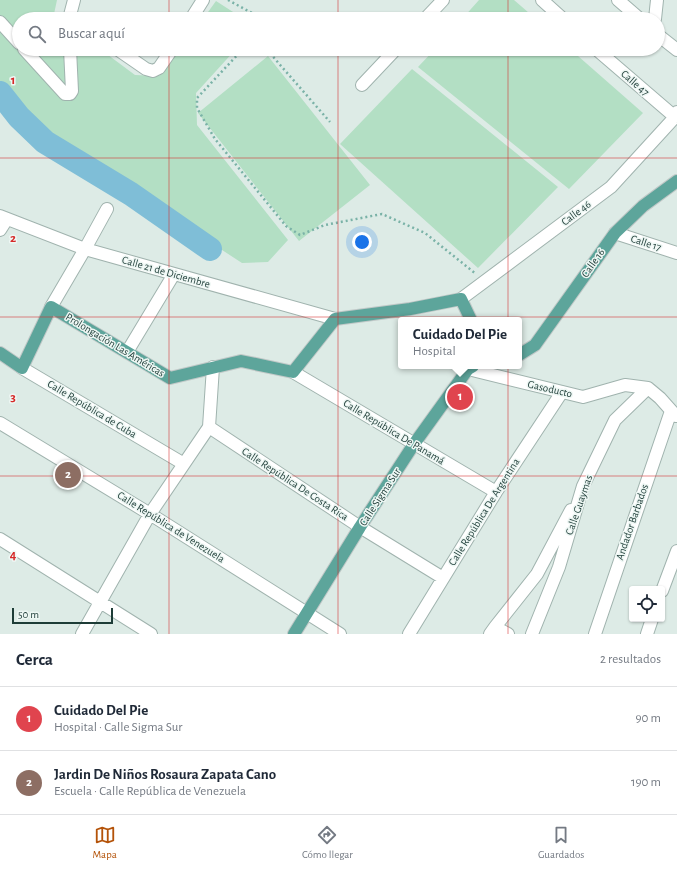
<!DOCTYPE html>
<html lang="es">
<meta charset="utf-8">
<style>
:root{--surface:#fff;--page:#f2f2f3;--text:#1f2937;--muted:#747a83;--line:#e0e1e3;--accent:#b45309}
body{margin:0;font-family:"Alegreya Sans",sans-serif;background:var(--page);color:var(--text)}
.controls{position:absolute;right:12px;bottom:12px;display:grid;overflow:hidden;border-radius:4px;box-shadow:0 1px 3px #0004}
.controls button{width:36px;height:36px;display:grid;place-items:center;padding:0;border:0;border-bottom:1px solid var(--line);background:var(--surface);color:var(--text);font:20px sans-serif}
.scale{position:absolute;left:12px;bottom:10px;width:101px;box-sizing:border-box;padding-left:4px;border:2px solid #1d3c37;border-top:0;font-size:11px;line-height:14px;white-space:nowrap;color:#1d3c37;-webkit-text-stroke:3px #eef7f4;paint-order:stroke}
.you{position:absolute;left:362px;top:242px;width:14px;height:14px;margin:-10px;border:3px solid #fff;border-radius:50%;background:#1a73e8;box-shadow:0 0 0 6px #1a73e833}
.badge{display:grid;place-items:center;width:26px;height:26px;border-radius:50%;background:var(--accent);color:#fff;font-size:13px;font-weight:700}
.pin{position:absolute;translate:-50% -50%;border:2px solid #fff;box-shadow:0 1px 4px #0006}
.popup{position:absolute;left:398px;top:317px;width:124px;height:52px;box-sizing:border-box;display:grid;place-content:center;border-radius:4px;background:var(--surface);filter:drop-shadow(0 1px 3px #0005);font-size:13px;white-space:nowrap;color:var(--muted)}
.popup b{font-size:15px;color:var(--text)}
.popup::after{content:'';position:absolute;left:50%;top:100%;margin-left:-8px;border:8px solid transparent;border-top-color:var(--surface)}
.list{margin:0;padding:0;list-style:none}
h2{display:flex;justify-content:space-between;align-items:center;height:52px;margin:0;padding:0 16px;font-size:17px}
h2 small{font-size:13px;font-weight:400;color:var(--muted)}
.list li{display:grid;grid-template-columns:26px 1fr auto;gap:12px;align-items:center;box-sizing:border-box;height:64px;padding:0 16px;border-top:1px solid var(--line)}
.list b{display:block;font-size:15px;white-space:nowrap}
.list p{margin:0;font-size:13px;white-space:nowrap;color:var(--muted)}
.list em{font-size:13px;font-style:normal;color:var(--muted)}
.icon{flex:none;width:22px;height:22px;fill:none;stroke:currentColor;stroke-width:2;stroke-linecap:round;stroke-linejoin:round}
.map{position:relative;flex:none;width:677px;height:634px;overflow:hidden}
.search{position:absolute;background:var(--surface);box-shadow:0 1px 3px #0004;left:12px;right:12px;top:12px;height:44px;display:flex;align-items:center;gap:10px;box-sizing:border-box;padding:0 14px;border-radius:22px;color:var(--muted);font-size:15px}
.sheet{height:180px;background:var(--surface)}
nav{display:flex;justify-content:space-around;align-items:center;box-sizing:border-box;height:56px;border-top:1px solid var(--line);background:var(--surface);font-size:11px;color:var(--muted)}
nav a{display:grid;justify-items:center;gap:2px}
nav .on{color:var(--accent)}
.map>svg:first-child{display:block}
</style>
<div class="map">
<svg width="677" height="634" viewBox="0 0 677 634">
<rect width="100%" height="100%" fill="#ddebe6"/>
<path fill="#b3dfc4" d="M 0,0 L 57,0 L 54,14 L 60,19 L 19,19 L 19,49 L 100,49 L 135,75 L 159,76 L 180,49 L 236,49 L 196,93 L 197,125 L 288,240 L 268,262 L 242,263 L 199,235 L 127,181 L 36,126 L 0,86 Z
M 479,0 L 514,0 L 536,19 L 462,19 Z
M 216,1 L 244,19 L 203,19 Z
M 435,49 L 570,49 L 643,113 L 569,189 L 418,67 Z
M 268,56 L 370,185 L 299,241 L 198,113 Z
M 412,69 L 558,187 L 478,268 L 340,144 Z"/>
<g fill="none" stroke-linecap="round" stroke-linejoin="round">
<path stroke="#7fbed7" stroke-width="24" d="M 0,93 L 19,117 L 45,142 L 131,194 L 210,249"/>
<g stroke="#a0b3ae" stroke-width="14">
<path id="minor" d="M 542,0 L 563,19
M 618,0 L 640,19
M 69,19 L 74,0
M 191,19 L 203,0
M 425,19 L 443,0
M 655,19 L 657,0
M 0,22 L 19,43
M 658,35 L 677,50
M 24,49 L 65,94 L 70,94 L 72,91 L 70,49
M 117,49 L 146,69 L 153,71 L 159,68 L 172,49
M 596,49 L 675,117
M 362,85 L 396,49
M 0,216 L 85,249 L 335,319
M 0,230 L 7,219
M 615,233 L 677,253
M 461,299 L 611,187 L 675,117 L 677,112
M 51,307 L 85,249 L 107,209
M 127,352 L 174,274
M 22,368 L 184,464
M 468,369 L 583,397 L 625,385 L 648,388 L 660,398 L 676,416
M 293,372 L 496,492
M 0,423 L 150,514 L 340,634
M 209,427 L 360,527 L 443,578
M 0,539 L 151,634
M 662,591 L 677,551
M 495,627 L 508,634
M 82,634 L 150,514 L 209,427 L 213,367
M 409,634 L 496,492 L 562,392
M 490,634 L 495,627 L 537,574 L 571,510
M 532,634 L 559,567 L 583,486 L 615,420 L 648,388
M 595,634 L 671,411
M 647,634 L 652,619"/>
</g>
<g stroke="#c0c8c7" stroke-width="14">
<path id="major" d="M 0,353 L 22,368 L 51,307 L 170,378 L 241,361 L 293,372 L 335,319 L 410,309 L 461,299 L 471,320
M 519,355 L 535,345 L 615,233 L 643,206 L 677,181
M 294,634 L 360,527 L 414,444 L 468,369 L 473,366"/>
</g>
<path stroke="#7ab2a7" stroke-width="2.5" stroke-dasharray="2 3" stroke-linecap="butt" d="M 228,0 L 263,19
M 243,49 L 197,98 L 197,108 L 215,139 L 286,226 L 300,235 L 325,225 L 382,214 L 425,233 L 476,274
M 262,49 L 268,51
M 268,49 L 268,51 L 330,122"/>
<use href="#minor" stroke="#fff" stroke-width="12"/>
<use href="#major" stroke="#5da59b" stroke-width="12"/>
</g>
<path fill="none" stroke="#d62828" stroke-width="1" stroke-opacity="0.55" d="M 169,0 L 169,19M 338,0 L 338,19M 508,0 L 508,19M 169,49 L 169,634M 338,49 L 338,634M 508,49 L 508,634M 0,158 L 677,158M 0,317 L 677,317M 0,476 L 677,476"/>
<g text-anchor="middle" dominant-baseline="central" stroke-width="3" stroke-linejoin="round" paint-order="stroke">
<g font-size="11" fill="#1d3c37" stroke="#eef7f4">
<text transform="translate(635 83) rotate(41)">Calle 47</text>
<text transform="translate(576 213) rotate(-37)">Calle 46</text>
<text transform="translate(646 243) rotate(18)">Calle 17</text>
<text transform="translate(593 263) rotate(-55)">Calle 16</text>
<text transform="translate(166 272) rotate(16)">Calle 21 de Diciembre</text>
<text transform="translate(115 345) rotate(31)">Prolongación Las Américas</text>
<text transform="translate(550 389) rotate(13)">Gasoducto</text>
<text transform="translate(92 409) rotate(31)">Calle República de Cuba</text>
<text transform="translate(394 432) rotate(31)">Calle República De Panamá</text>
<text transform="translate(295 484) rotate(33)">Calle República De Costa Rica</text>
<text transform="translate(380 497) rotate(-57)">Calle Sigma Sur</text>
<text transform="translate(579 505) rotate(-71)">Calle Guaymas</text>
<text transform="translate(484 512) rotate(-58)">Calle República De Argentina</text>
<text transform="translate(632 522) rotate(-71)">Andador Barbados</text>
<text transform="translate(171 527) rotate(32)">Calle República de Venezuela</text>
</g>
</g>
<g font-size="13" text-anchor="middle" font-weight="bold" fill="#d62828" stroke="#eef7f4" stroke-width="3" stroke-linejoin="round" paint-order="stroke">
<text x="13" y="84">1</text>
<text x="13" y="242">2</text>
<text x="13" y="401">3</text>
<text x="13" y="559">4</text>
</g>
</svg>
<div class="controls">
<button><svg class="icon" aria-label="locate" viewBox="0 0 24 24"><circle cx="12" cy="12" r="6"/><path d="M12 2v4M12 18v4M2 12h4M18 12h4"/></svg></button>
</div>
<div class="scale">50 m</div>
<div class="you"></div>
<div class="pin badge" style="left:460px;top:397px;background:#e0444e">1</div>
<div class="popup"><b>Cuidado Del Pie</b>Hospital</div>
<div class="pin badge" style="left:68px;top:475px;background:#8d6e63">2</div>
<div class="search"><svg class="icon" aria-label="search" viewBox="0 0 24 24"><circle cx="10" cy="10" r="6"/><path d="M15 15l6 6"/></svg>Buscar aquí</div>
</div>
<section class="sheet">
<h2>Cerca<small>2 resultados</small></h2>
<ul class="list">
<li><span class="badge" style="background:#e0444e">1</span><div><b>Cuidado Del Pie</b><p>Hospital · Calle Sigma Sur</p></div><em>90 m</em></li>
<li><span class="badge" style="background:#8d6e63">2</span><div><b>Jardin De Niños Rosaura Zapata Cano</b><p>Escuela · Calle República de Venezuela</p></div><em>190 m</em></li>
</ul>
</section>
<nav>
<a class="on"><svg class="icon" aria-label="map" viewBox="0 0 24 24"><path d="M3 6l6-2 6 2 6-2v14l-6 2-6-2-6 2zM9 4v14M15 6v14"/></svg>Mapa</a>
<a><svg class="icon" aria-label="directions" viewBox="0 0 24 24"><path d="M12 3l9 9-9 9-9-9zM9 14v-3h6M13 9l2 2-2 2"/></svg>Cómo llegar</a>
<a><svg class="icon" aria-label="saved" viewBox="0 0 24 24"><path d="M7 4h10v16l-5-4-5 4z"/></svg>Guardados</a>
</nav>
